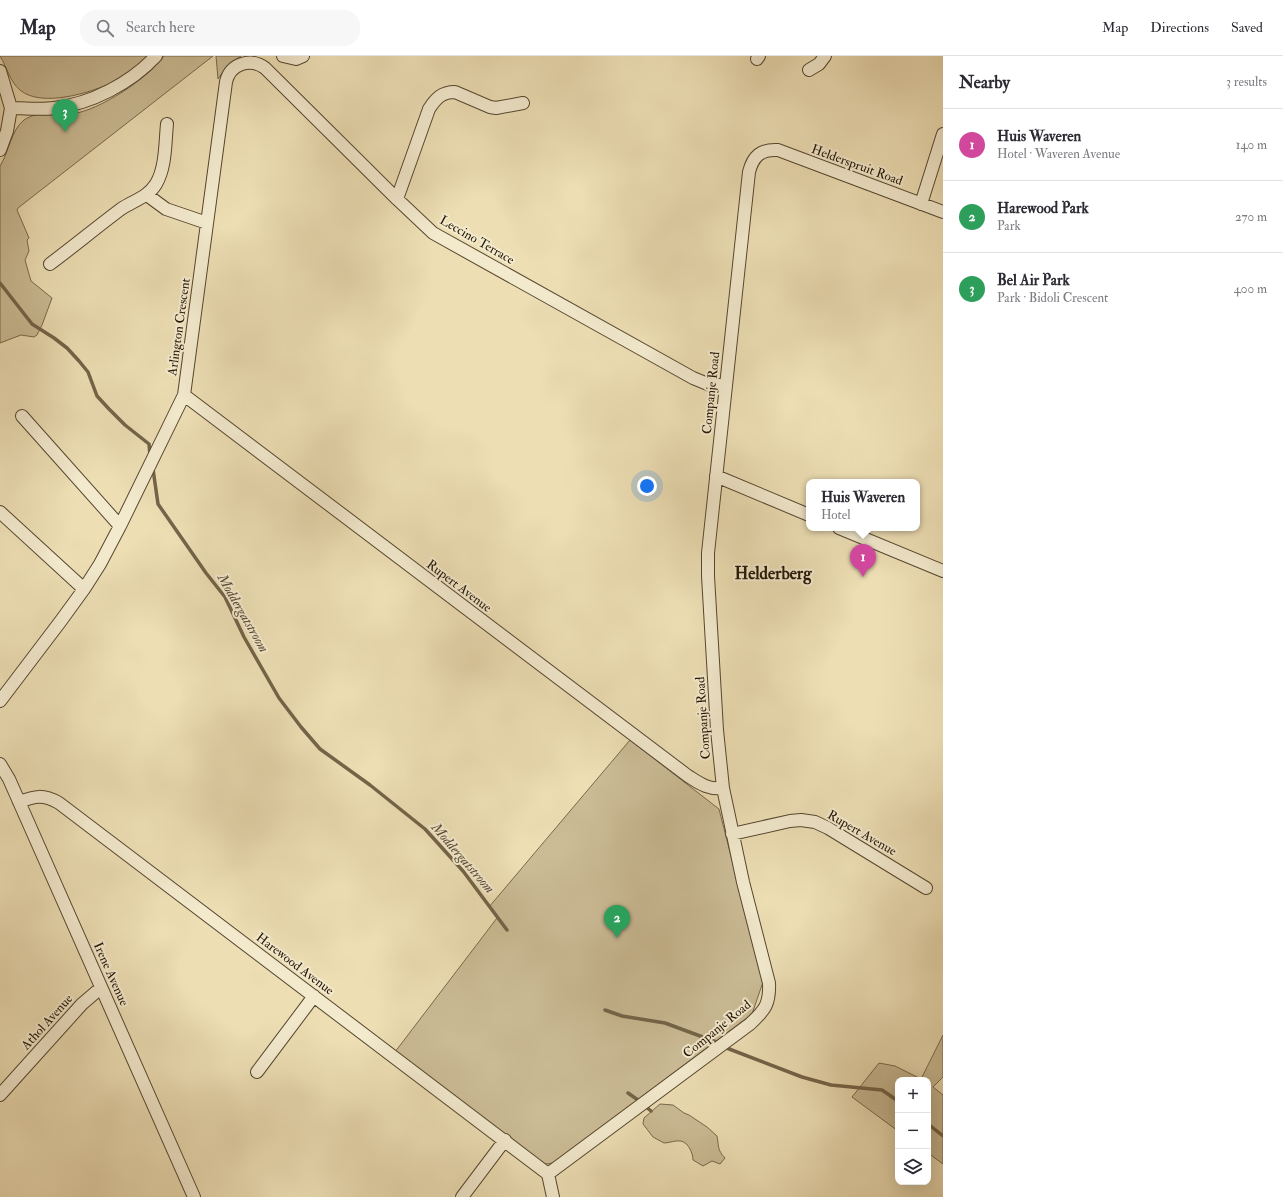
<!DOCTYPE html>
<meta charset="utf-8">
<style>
:root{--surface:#fff;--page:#f7f7f7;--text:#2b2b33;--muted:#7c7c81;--line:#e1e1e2;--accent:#d93025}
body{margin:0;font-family:"IM FELL Double Pica",serif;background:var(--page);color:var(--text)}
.controls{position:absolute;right:12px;bottom:12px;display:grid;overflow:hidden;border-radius:8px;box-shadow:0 4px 16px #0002}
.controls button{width:36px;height:36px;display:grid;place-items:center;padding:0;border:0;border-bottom:1px solid var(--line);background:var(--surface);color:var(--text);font:20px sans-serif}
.you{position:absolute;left:647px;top:430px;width:14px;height:14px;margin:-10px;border:3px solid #fff;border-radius:50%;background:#1a73e8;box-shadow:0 0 0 6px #1a73e833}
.badge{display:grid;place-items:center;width:26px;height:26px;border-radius:50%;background:var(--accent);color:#fff;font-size:13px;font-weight:700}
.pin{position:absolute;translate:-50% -33px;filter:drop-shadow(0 1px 2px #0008)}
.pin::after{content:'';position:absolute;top:21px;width:14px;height:12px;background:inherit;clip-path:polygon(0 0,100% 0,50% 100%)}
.popup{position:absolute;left:806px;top:423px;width:114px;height:52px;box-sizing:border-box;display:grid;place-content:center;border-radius:8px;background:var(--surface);filter:drop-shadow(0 1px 3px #0005);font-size:13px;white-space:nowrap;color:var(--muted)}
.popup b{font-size:15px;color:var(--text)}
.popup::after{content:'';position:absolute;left:50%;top:100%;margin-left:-8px;border:8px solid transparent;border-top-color:var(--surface)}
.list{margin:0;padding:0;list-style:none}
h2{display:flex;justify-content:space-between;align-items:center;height:52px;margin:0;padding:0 16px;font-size:17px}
h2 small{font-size:13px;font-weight:400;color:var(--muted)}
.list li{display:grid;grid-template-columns:26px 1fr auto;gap:12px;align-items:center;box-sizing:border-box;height:72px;padding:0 16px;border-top:1px solid var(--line)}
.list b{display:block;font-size:15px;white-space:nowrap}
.list p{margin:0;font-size:13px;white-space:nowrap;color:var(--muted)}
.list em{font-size:13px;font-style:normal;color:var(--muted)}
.icon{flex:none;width:22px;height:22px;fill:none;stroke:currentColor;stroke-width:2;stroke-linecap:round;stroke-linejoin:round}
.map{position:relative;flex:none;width:943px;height:1141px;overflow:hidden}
header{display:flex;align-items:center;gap:24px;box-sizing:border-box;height:56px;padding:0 20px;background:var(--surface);border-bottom:1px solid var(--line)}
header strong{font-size:19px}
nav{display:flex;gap:22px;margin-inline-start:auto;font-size:14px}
.search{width:280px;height:36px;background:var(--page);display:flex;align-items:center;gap:10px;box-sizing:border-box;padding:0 14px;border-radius:16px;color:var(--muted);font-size:15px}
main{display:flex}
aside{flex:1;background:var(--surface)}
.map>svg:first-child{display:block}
</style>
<header>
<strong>Map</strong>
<div class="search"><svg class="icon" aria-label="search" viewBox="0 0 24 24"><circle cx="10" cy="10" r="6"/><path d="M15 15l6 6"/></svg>Search here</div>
<nav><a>Map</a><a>Directions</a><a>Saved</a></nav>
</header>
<main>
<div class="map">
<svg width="943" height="1141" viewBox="0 0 943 1141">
<rect width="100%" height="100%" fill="#eddeb4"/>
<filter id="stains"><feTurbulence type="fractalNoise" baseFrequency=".005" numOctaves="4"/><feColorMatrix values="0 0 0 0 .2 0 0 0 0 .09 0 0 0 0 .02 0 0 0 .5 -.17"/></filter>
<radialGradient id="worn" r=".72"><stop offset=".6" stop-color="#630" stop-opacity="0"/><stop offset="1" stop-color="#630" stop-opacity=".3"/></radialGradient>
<path fill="#cbbc96" stroke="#78684c" d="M 0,0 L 148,0 C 137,10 126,19 113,26 C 91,37 41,52 20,34 C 10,26 7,11 0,0 Z
M 164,0 L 213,0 L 18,152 L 17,154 L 29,182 L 27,184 L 29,195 L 25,204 L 31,225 L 52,242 L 42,269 L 37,279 L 34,281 L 21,279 L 0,287 L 0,110 C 9,96 11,74 24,64 C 38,54 56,60 72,58 C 100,54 147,23 164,0 Z
M 216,0 L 241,0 L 228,9 L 218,23 Z
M 630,684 L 719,753 L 763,926 L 752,958 L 553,1107 L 546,1108 L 543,1107 L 395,996 L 497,862 L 489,851 Z
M 943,979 L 943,1021 L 933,1031 L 943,1039 L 943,1108 L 928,1097 L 928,1024 L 898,1024 L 898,1075 L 852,1041 L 879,1007 L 895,1010 L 921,1023 Z
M 660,1048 L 673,1049 L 684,1057 L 689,1059 L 707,1071 L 717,1080 C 719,1090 717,1094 725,1102 L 720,1108 L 712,1105 L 703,1110 L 693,1104 C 693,1098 689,1087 681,1085 C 676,1084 669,1087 664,1087 L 653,1081 L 643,1068 L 644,1062 Z"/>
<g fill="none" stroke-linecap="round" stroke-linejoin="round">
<path stroke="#746449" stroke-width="3.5" d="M 0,227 L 32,268 L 54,282 L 67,292 L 79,305 L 88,316 L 97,340 L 109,353 L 125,369 L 149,388 L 150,399
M 153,413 L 158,448 L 206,517 L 225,541 L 244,581 L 279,642 L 301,671 L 320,693 L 370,729 L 425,773 L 463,815 L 507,874
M 605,954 L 622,960 L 665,967 L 719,987
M 724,991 L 802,1021 L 831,1029 L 882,1034 L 898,1045
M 628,1037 L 638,1044 L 651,1055
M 928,1068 L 943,1080"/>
<g stroke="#56462f" stroke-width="14">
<path id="minor" d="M 283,0 L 296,3 L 303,0
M 757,3 L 759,0
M 809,14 L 819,8 L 825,0
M 0,15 L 11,52 L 7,75 L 0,94
M 11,52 C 25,52 40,54 54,52 C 91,48 131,27 156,0
M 147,139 L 166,153 L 207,167
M 397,143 L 429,53 C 436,42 442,36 455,36 L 490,51 L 496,52 L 523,47
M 921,148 L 943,78
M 50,208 C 74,190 97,171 121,153 C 133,145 148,141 156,128 C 166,111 165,88 167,68
M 184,339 L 688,720 C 699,727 708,734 723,732
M 22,360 L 120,470
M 716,420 L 809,459
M 0,456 L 84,533
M 839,472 L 943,515
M 0,645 L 60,566 L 84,533 L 100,508 L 120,470 L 184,339 L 226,26 C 230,8 250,1 265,12 L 397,143 L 433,177 L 693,322 L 710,329 L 726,329
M 0,708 L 9,723 L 194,1141
M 19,746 C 35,740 43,738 59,747 L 548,1118
M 732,778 L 790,765 L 801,764 L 815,766 L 828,772 L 926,832
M 257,1016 L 314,940
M 0,1039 L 82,948 L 96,936 L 102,933
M 548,1118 L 750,968 C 765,954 770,948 769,927 L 743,826 L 723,732 L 717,674 L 708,520 L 708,497 L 711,469 L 749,116 C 753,100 761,93 778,94 L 943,156
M 548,1118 L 553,1141
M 462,1141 L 505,1084"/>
</g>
<use href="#minor" stroke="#f3eace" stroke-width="12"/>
</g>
<g text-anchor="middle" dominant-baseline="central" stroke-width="4" stroke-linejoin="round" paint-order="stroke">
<g font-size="13" fill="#241403" stroke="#f3eace">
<text transform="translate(857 109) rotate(20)">Helderspruit Road</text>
<text transform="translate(477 184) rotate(30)">Leccino Terrace</text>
<text transform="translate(179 271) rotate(-82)">Arlington Crescent</text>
<text transform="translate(711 337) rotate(-84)">Companje Road</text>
<text transform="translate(459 530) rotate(37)">Rupert Avenue</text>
<text transform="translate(703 662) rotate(-94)">Companje Road</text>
<text transform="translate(862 777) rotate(30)">Rupert Avenue</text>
<text transform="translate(295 908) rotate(37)">Harewood Avenue</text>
<text transform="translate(111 918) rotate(66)">Irene Avenue</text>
<text transform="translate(47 966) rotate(-48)">Athol Avenue</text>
<text transform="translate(717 973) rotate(-39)">Companje Road</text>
</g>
<g font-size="14" font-style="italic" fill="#594932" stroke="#f3eace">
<text transform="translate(243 557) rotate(60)">Moddergatstroom</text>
<text transform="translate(463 802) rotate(49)">Moddergatstroom</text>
</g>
<g font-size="17" font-weight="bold" fill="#241403" stroke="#f3eace">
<text x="773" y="517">Helderberg</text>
</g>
</g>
<rect width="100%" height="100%" filter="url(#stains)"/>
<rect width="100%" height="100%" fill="url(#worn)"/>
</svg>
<div class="controls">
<button>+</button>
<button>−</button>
<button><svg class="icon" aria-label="layers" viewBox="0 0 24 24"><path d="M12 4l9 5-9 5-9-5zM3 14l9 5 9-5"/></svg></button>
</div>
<div class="you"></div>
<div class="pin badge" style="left:863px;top:521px;background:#d1479c">1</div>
<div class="popup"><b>Huis Waveren</b>Hotel</div>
<div class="pin badge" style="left:617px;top:882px;background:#2e9e5b">2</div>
<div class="pin badge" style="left:65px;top:76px;background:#2e9e5b">3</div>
</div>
<aside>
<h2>Nearby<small>3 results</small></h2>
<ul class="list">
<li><span class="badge" style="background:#d1479c">1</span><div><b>Huis Waveren</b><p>Hotel · Waveren Avenue</p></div><em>140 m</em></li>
<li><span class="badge" style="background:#2e9e5b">2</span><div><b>Harewood Park</b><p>Park</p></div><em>270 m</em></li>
<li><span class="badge" style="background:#2e9e5b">3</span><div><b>Bel Air Park</b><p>Park · Bidoli Crescent</p></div><em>400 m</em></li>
</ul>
</aside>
</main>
